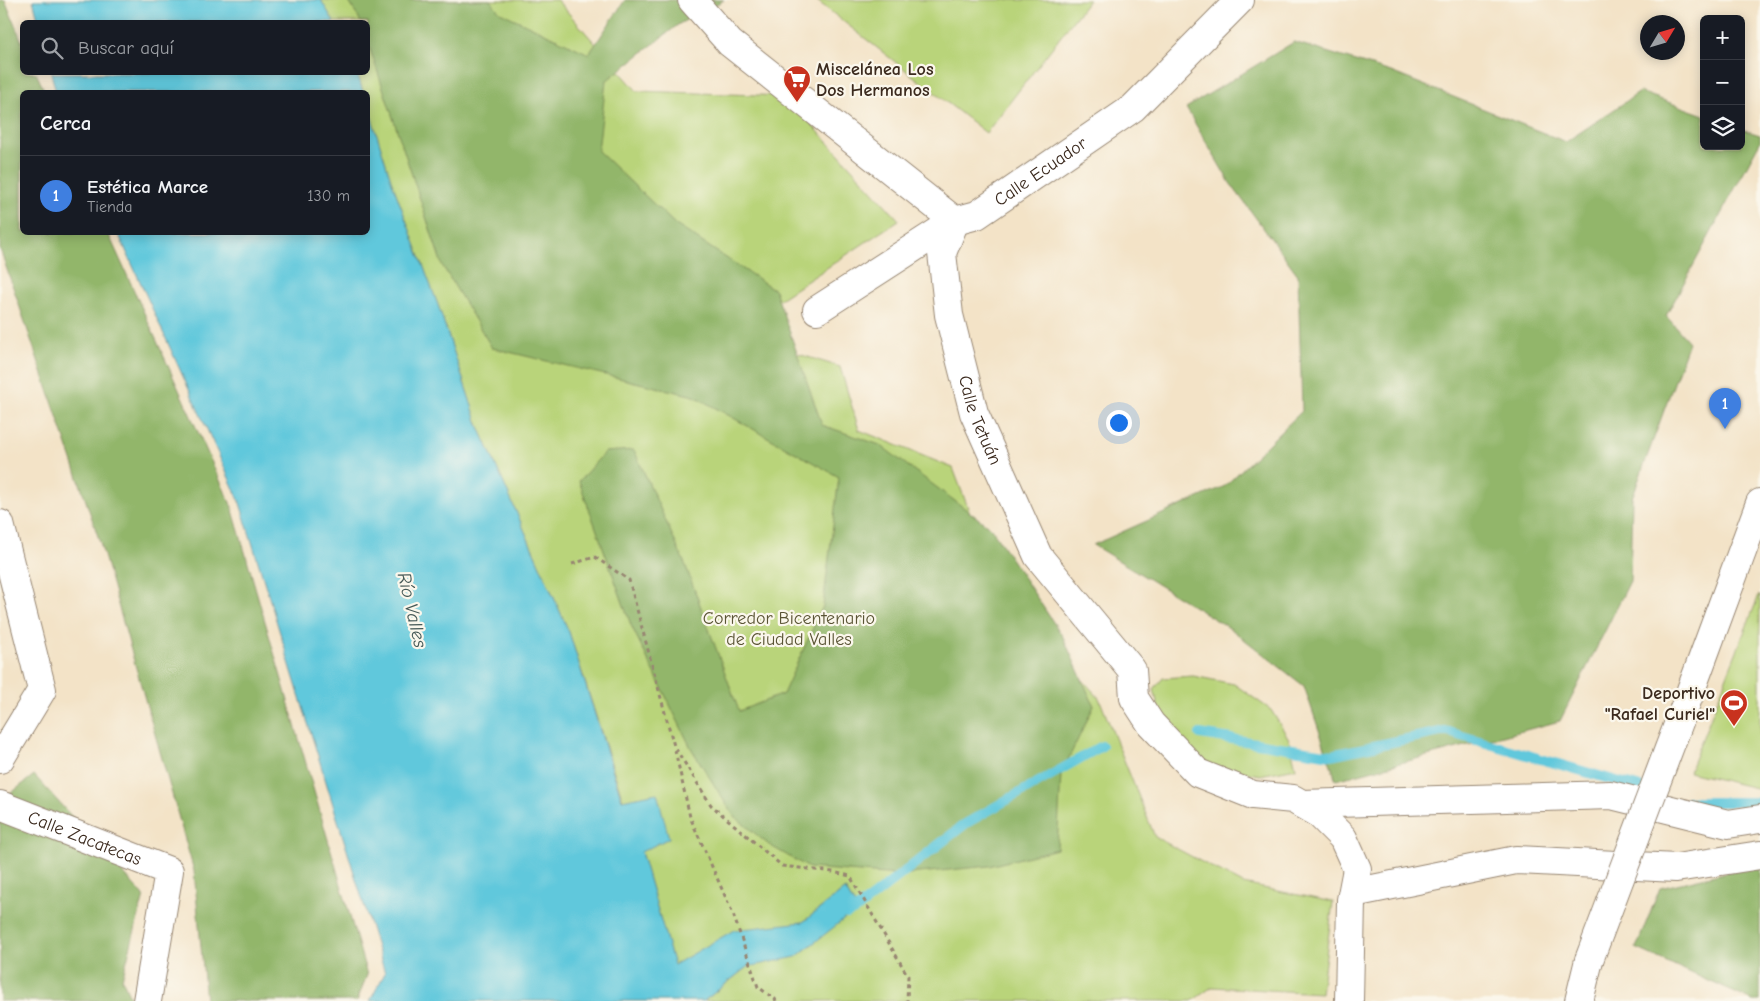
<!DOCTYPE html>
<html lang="es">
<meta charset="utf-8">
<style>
:root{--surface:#171b24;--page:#242831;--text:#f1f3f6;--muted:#9ea1a6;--line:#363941;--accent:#8c9099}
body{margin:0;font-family:"Comic Neue",sans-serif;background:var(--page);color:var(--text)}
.controls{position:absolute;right:15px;top:15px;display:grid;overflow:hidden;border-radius:8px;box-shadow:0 2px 12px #0003}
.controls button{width:45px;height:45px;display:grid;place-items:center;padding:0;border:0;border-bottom:1px solid var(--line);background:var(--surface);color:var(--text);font:25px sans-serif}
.compass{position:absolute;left:1640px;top:15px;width:45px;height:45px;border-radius:50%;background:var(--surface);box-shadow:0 2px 12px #0003;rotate:52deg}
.you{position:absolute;left:1118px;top:422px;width:18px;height:18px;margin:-12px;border:4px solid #fff;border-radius:50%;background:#1a73e8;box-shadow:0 0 0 8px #1a73e833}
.badge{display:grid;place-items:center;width:32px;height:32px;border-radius:50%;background:var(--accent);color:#fff;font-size:16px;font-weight:700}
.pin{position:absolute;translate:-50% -41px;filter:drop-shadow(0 1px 2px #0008)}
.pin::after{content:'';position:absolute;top:26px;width:18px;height:15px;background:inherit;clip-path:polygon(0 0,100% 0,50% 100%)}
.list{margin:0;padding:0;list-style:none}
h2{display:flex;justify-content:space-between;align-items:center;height:65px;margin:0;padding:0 20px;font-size:21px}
h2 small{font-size:16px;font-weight:400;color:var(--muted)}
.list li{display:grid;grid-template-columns:32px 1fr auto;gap:15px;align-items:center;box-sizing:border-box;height:80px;padding:0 20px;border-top:1px solid var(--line)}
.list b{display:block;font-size:19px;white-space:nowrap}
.list p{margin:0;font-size:16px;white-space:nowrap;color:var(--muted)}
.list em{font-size:16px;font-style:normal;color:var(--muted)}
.icon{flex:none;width:28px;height:28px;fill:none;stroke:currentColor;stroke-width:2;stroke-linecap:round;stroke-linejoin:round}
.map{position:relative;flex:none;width:1760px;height:1001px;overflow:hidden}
.search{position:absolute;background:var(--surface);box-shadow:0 2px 12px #0003;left:20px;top:20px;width:350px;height:55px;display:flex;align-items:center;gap:12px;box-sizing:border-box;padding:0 18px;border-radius:8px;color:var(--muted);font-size:19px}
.panel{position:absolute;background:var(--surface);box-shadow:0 2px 12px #0003;left:20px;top:90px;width:350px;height:145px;border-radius:8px}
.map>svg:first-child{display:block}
</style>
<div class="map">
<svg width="1760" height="1001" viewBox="0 0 1760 1001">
<rect width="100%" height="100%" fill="#fbf7ec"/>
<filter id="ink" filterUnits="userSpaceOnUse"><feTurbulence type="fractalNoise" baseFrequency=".02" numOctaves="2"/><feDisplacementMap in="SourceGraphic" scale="10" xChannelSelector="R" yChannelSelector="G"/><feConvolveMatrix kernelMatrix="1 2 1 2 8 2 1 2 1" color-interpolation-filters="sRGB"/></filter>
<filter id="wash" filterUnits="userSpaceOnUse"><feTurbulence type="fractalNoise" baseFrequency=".0096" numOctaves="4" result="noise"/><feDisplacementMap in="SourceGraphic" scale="20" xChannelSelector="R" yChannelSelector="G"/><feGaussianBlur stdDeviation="1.12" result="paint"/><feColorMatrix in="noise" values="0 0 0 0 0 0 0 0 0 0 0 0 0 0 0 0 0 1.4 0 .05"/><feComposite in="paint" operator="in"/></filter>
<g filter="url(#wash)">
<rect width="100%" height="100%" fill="#f3e3c7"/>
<path fill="#b9d47a" stroke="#7a7f4c" d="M 321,0 L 557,0 L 637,91 L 786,96 L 899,220 L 756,315 L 779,348 L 840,367 L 859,430 L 953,468 L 997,585 L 1099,698 L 1155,837 L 1243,884 L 1333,902 L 1321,993 L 1212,987 L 1192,1001 L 704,1001 L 747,967 L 857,909 L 845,889 L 803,922 L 674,966 L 641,852 L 657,794 L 623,800 L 569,632 L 479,427 L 438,305 L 391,180 L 368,106 L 368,92 L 363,92 L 357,73 L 368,72 L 368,22 L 334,22 Z
M 816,0 L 1089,0 L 986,133 Z
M 1759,595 L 1760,596 L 1760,789 L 1689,772 Z
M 1193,676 L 1234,684 L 1271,710 L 1289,739 L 1296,768 L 1260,775 L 1215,767 L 1187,750 L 1160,714 L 1154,689 L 1163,678 Z"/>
<path fill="#92b66a" stroke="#667044" d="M 0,0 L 5,0 L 22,42 L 22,72 L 36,73 L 45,92 L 22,92 L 22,232 L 108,233 L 232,507 L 367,975 L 357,1001 L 206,1001 L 194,871 L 101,545 L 0,249 Z
M 348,0 L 490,0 L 500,12 L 589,54 L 625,0 L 724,0 L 679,24 L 606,81 L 598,151 L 676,225 L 775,290 L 822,425 L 880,445 L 991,528 L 1063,637 L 1094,706 L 1061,774 L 1057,849 L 989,866 L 899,875 L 809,868 L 769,845 L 733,815 L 691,748 L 631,625 L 579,481 L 605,452 L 634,450 L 685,564 L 739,711 L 783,694 L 823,606 L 839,477 L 694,396 L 492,348 L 442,265 L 368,43 L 368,22 L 361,22 Z
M 1294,42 L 1391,72 L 1566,142 L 1640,92 L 1704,115 L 1704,146 L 1741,146 L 1741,129 L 1760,135 L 1760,142 L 1666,316 L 1689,342 L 1632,498 L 1630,581 L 1560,721 L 1336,780 L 1304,686 L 1231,629 L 1093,545 L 1225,486 L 1302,411 L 1298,275 L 1230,183 L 1186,108 Z
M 34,775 L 144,896 L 122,979 L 132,1001 L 0,1001 L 0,802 Z
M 1760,862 L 1760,1001 L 1753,1001 L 1636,948 L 1660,888 L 1753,866 Z"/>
<path fill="#60c8dc" stroke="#4e797d" d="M 33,0 L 321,0 L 334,22 L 39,22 Z
M 51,73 L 357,73 L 363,92 L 56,92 Z
M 368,106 L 391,180 L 438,305 L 479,427 L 569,632 L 622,800 L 657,793 L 669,838 L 641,852 L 674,965 L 734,930 L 803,922 L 845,889 L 857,909 L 796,957 L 747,967 L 704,1001 L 370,1001 L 385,973 L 239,500 L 118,233 L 368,232 Z"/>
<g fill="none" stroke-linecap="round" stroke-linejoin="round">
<path stroke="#60c8dc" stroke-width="10" d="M 1200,734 L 1331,755 L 1445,731 L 1651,791
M 1689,802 L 1760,802
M 847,914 L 857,909 L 965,824 L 1102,746"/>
</g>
</g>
<g filter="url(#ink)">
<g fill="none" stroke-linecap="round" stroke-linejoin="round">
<g stroke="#978672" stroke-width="30">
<g id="minor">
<path id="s1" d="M 692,0 L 730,43 L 955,221 L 942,253 L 949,315 L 974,413 L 1038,556 L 1132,670 L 1134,698 L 1151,724 L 1198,773 L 1253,795 L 1293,799 L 1319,814 L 1343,838 L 1357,869 L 1351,900 L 1349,1001"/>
<path id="s2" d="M 817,310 L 955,221 L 977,215 L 1133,108 L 1240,0"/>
<path d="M 0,524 L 42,690 L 0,759"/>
<path d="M 1302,804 L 1611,795 L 1728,824 L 1760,819"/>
<path id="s3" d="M 0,805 L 169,871 L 147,1001"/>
<path d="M 1353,893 L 1516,860 L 1676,868 L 1760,855"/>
</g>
</g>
<g stroke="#978672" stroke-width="30">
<path id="tertiary" d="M 1684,709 L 1760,503
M 1579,1001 L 1589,960"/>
</g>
<path stroke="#978672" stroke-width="3" stroke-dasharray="4 4" stroke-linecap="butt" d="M 572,564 L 595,557 L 629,580 L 674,746 L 711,805 L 782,866 L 833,872 L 850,876 L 908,976 L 907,1001
M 675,750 L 690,817 L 733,914 L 758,987 L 775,999 L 776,1001"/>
<use href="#minor" stroke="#fff" stroke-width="28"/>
<use href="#tertiary" stroke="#fff" stroke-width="28"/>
<g stroke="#978672" stroke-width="30" stroke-linecap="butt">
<path id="tertiary-bridge" d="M 1589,960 L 1684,709"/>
</g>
<use href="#tertiary-bridge" stroke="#fff" stroke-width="28"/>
</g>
</g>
<defs>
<g id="supermarket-pin" transform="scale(1.4375)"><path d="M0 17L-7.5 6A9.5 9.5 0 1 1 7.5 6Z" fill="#c8321e" stroke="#fbf7ec"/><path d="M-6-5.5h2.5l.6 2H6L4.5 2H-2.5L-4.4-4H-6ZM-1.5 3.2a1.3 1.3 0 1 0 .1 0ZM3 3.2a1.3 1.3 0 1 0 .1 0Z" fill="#fff"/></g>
<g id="stadium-pin" transform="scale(1.4375)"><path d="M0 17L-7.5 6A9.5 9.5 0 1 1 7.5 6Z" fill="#c8321e" stroke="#fbf7ec"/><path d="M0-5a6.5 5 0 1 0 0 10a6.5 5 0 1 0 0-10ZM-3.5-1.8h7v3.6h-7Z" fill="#fff"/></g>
</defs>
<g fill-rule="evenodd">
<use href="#supermarket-pin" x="797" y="79"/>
<use href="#stadium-pin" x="1734" y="703"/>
</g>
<g text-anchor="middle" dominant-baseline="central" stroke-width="4.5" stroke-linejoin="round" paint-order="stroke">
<g font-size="18" font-weight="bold" fill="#3b2a1e" stroke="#fbf7ec" text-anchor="start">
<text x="816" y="69">Miscelánea Los<tspan x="816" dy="21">Dos Hermanos</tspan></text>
<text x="1715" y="693" text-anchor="end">Deportivo<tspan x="1715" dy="21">"Rafael Curiel"</tspan></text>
</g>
<g font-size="18" fill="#3b2a1e" stroke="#fbf7ec">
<text stroke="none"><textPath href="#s2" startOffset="264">Calle Ecuador</textPath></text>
<text stroke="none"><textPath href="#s1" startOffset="551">Calle Tetuán</textPath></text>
<text stroke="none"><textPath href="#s3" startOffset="91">Calle Zacatecas</textPath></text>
</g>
<g font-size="18" fill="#5a5435" stroke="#fbf7ec">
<text x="789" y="618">Corredor Bicentenario<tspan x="789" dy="21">de Ciudad Valles</tspan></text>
</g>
<g font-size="19" font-style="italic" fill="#465957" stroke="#fbf7ec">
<text transform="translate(412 610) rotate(77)">Río Valles</text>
</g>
</g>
</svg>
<div class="controls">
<button>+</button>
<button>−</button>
<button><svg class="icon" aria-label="layers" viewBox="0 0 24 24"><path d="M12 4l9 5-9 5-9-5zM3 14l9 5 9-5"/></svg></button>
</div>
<svg class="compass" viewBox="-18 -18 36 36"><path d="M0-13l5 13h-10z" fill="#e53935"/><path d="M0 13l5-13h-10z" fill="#9ea1a6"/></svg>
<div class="you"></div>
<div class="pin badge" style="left:1725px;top:429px;background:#3f7fe0">1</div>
<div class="search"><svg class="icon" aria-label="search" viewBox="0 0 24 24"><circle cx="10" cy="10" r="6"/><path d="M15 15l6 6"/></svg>Buscar aquí</div>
<section class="panel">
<h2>Cerca<small></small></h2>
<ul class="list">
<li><span class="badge" style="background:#3f7fe0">1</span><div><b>Estética Marce</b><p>Tienda</p></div><em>130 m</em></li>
</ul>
</section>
</div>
